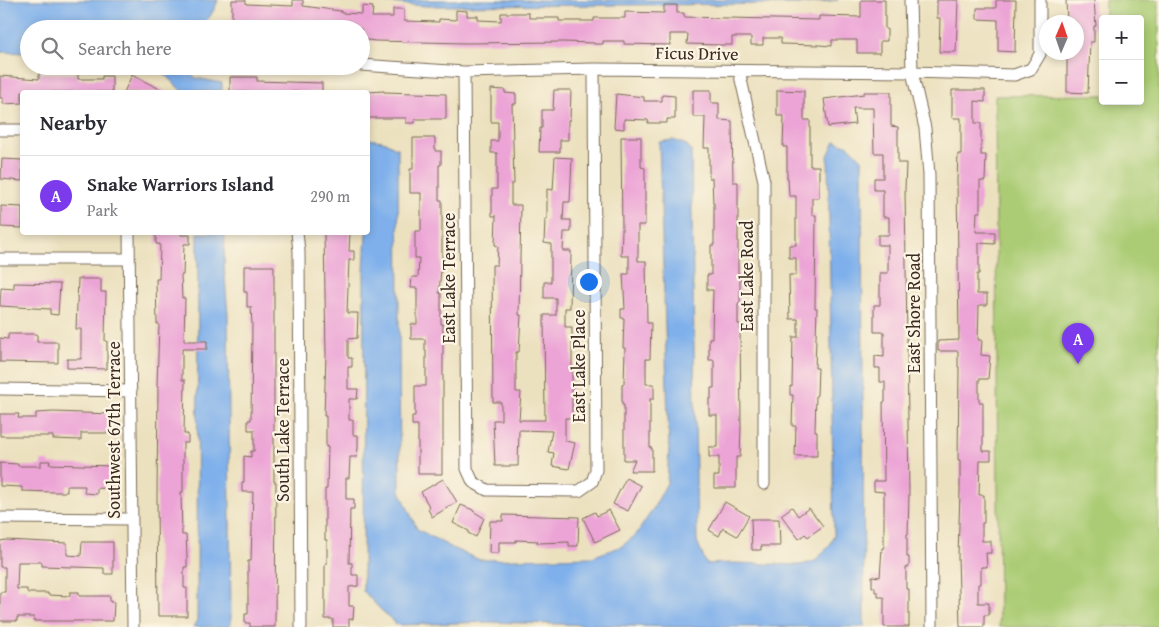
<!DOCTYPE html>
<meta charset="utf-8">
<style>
:root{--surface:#fff;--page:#f2f2f3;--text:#2b2b33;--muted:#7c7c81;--line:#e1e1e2;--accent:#7c3aed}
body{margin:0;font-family:"Gentium Book Plus",serif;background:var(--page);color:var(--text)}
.controls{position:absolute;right:15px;top:15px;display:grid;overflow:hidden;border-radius:5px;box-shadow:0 2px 8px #0003}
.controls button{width:45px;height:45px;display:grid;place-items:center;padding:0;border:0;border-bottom:1px solid var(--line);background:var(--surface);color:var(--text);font:25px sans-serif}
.compass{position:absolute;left:1039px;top:15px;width:45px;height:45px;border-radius:50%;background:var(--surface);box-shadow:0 2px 8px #0003;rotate:2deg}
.you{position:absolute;left:588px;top:281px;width:18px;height:18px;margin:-12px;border:4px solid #fff;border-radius:50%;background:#1a73e8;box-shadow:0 0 0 8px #1a73e833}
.badge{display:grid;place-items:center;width:32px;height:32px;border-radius:50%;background:var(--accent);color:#fff;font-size:16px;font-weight:700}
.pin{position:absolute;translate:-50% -41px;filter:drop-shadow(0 1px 2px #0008)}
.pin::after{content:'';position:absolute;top:26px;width:18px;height:15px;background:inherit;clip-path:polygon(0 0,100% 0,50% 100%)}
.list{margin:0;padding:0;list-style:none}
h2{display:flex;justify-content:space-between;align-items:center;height:65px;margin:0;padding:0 20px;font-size:21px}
h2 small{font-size:16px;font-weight:400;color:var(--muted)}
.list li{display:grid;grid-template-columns:32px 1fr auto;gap:15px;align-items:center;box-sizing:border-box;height:80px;padding:0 20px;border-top:1px solid var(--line)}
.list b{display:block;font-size:19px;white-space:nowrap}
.list p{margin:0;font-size:16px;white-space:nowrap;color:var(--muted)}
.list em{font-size:16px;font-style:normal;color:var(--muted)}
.icon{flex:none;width:28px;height:28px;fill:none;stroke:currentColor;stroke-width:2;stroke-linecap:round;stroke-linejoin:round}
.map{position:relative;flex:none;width:1159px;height:627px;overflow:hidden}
.search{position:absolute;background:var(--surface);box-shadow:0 2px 8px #0003;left:20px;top:20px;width:350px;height:55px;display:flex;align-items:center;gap:12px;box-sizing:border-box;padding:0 18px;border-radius:28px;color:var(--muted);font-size:19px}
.panel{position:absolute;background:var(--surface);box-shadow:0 2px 8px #0003;left:20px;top:90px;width:350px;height:145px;border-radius:5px}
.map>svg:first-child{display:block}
</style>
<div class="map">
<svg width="1159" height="627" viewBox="0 0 1159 627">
<rect width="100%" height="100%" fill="#fcf5e5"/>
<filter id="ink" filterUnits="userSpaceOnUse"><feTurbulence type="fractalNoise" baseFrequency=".02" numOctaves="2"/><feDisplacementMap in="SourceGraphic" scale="10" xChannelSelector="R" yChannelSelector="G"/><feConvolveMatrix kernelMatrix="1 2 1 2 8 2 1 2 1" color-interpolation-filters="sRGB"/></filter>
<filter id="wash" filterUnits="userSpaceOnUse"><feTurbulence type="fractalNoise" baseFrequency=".0096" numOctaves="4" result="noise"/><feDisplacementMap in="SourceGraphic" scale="20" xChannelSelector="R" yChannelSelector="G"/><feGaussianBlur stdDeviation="1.12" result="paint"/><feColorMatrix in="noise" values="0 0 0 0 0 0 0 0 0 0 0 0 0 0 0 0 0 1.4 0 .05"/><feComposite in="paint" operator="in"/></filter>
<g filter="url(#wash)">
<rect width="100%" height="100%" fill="#ece1bf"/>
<path fill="#abcc75" stroke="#737b4a" d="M 1105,0 L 1159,0 L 1159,627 L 999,627 L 995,96 L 1103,95 L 1103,101 L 1140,101 L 1140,19 L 1105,19 Z"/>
<path fill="#7fb0eb" stroke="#5d6d84" d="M 0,0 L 218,0 C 215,8 209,21 201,25 C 196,27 193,26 189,29 L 29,29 L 29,53 L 0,52 Z
M 352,0 L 838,0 L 803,4 L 426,6 Z
M 144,66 L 184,66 L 196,78 L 222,83 L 222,92 L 183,92 L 164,74 Z
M 368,139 L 383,141 L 398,149 L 400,491 L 417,529 L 454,549 L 480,560 L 592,557 L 622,546 L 636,535 L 653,509 L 667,483 L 669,449 L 659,142 L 673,140 L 687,145 L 691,151 L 697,541 L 706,564 L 731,563 L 801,565 L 815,561 L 830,545 L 834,535 L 828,156 L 835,141 L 849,146 L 862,159 L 864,626 L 861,627 L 669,627 L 487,622 L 398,625 L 385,614 L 363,591 L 364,272 L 366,233 L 368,232 Z
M 198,233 L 225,233 L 224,265 L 228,315 L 231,624 L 229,627 L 193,627 L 197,620 Z"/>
<g id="blocks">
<path fill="#eca4d6" d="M 232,0 L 246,0 L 246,4 L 293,6 L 293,0 L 303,0 L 303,6 L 341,11 L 341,13 L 362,14 L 362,6 L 373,7 L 372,17 L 393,17 L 393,9 L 404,9 L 404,21 L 439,22 L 439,19 L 456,20 L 456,10 L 467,11 L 467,16 L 478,16 L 478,20 L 501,21 L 501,13 L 529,13 L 529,18 L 559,18 L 559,21 L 594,21 L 594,18 L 625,18 L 625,12 L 664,13 L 664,5 L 677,5 L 677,13 L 684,13 L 684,17 L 819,20 L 819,16 L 861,17 L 861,0 L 885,0 L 885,29 L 887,29 L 887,41 L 880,41 L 880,53 L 857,53 L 857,40 L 832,40 L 832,46 L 819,45 L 781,44 L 781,38 L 763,38 L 763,45 L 751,45 L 751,37 L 732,37 L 732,45 L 720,45 L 687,44 L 688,34 L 670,34 L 670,45 L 624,44 L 624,41 L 603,41 L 603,44 L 594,44 L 594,43 L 563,42 L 466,43 L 375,41 L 361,39 L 361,29 L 290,29 L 273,27 L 274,20 L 232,20 Z
M 937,0 L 958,0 L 956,52 L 939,52 L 940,18 L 937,18 Z
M 996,0 L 1016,0 L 1015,52 L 998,51 L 998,20 L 977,19 L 977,8 L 996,8 Z
M 1066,0 L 1094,0 L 1096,26 L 1094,26 L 1094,42 L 1090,42 L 1088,93 L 1067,92 L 1067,52 L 1076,52 L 1076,22 L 1067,22 Z
M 39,73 L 78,74 L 78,79 L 102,79 L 102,76 L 112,76 L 112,92 L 22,92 L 22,103 L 3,104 L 3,98 L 0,98 L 0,76 L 39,79 Z
M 132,75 L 166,92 L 124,92 Z
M 230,77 L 257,77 L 257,81 L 322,83 L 322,92 L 230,92 Z
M 491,89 L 505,90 L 505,93 L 516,94 L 516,104 L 512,104 L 514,184 L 511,184 L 511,205 L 521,205 L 519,315 L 521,315 L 519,352 L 516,352 L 516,392 L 521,392 L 519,420 L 545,420 L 544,315 L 556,315 L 556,298 L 544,298 L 544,282 L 551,282 L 551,244 L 544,243 L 545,219 L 547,219 L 547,189 L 553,190 L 555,157 L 572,158 L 570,202 L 564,202 L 563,220 L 571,220 L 571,232 L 564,232 L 563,251 L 571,251 L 570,308 L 565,308 L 565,327 L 572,327 L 572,418 L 565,418 L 565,441 L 575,443 L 569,469 L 552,466 L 554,453 L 548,452 L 552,431 L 519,430 L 518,466 L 495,466 L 493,420 L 501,420 L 501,402 L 493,402 L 492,265 L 497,265 L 498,246 L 495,245 L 496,216 L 492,216 L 492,189 L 497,189 L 497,153 L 491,153 L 491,141 L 498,141 L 498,122 L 491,122 Z
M 554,90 L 571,90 L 570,120 L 568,120 L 568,140 L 560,140 L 560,152 L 539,152 L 540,128 L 542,128 L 542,110 L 553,110 Z
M 693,90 L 711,90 L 711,103 L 719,103 L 719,120 L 732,121 L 733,182 L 738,182 L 738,275 L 740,275 L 740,303 L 738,303 L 738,324 L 740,324 L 741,427 L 740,457 L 736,457 L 736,488 L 714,488 L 714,476 L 719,476 L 719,457 L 709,457 L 709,447 L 717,447 L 717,415 L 709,415 L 709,399 L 711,399 L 711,388 L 714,388 L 714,360 L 709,360 L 709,338 L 712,338 L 713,290 L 707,290 L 707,275 L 711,275 L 711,245 L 714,245 L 714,203 L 713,203 L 712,178 L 709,178 L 709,148 L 704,148 L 705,117 L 693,117 Z
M 777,90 L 804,91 L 804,120 L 810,120 L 810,166 L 819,166 L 819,198 L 812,198 L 812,215 L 816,215 L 815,308 L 817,308 L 815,368 L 818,368 L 817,395 L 816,395 L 815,431 L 817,431 L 817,456 L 795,456 L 796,426 L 792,426 L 793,395 L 790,395 L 790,386 L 792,387 L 793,337 L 798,337 L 798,319 L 790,319 L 789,275 L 796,275 L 796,258 L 789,258 L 789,245 L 796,245 L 796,196 L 789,196 L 788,178 L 787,178 L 787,147 L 783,147 L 784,116 L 777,116 Z
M 952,90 L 985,90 L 985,102 L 975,101 L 975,123 L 981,123 L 981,155 L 986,155 L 985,181 L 980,181 L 980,212 L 977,212 L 976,232 L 995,232 L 995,244 L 979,243 L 979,274 L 977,274 L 977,294 L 987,294 L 987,305 L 979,305 L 978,340 L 982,340 L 981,355 L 990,356 L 988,379 L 979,379 L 979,402 L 983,402 L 983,451 L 991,451 L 991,460 L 980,460 L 979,495 L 984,495 L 984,523 L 982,523 L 982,541 L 991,541 L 991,553 L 986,553 L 987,567 L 981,567 L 981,584 L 978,584 L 978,603 L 989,603 L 989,615 L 984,615 L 984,627 L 960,627 L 958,557 L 960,491 L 960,460 L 958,460 L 959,367 L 958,367 L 958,351 L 938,351 L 938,341 L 959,340 L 957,181 L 958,154 L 961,154 L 961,118 L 952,118 Z
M 384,91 L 384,92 L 446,94 L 446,119 L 415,119 L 415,123 L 406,123 L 406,118 L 368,118 L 368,92 Z
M 864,92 L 891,92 L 891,126 L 898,127 L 898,163 L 906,163 L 905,190 L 909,495 L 908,534 L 907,534 L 907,557 L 909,557 L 909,567 L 906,567 L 906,589 L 909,589 L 909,627 L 884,627 L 884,597 L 878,597 L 878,592 L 875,592 L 875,587 L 872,587 L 872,576 L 880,577 L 882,548 L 884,548 L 884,492 L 874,491 L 874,481 L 884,481 L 883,402 L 885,402 L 885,382 L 880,382 L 880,368 L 875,368 L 875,356 L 884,357 L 884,332 L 874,332 L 874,305 L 880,305 L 880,273 L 888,273 L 888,245 L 878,245 L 878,235 L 889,235 L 889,217 L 883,217 L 883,190 L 874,190 L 874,178 L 883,178 L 883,153 L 874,153 L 873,108 L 853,108 L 855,124 L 828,127 L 824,99 L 864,94 Z
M 616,94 L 644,97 L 644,101 L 662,101 L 662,95 L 675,96 L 675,119 L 667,119 L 667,123 L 648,123 L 648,120 L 624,119 L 624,129 L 614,128 Z
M 621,137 L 641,137 L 641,167 L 645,168 L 645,225 L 638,225 L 638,261 L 646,261 L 647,323 L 651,323 L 650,359 L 646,359 L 646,384 L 654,384 L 654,399 L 650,399 L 650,448 L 652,448 L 652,471 L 630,471 L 635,460 L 624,460 L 624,405 L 622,405 L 622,384 L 624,384 L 625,348 L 623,348 L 624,318 L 621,318 L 621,309 L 625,309 L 623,274 L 629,274 L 629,256 L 621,256 L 622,230 Z
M 413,138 L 435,138 L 435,151 L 441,151 L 441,165 L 439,165 L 439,200 L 442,200 L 442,258 L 439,293 L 441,293 L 441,324 L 443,324 L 443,444 L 442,444 L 442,474 L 418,474 L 418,425 L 412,425 L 412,416 L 415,416 L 415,386 L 426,386 L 426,351 L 425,351 L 425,339 L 411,339 L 411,324 L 417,324 L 417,288 L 411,288 L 412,277 L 418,277 L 419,258 L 415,258 L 415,231 L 421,231 L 421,193 L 410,193 L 410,169 L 413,169 Z
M 2,159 L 22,160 L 22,181 L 1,179 Z
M 1,206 L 22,207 L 22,228 L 1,227 Z
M 156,232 L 181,232 L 181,235 L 190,235 L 190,244 L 184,244 L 183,275 L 181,275 L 182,298 L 185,298 L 184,341 L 207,341 L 207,349 L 182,349 L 182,380 L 185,380 L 184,434 L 188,434 L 188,443 L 183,443 L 183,492 L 181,492 L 182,535 L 186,535 L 187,557 L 187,567 L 184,567 L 184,588 L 187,588 L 187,616 L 158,616 L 157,496 L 158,386 L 157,386 L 159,324 L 157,324 L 156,279 L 159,279 L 160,244 L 156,244 Z
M 324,233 L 350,233 L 349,251 L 354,251 L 354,260 L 349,260 L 347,313 L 358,313 L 357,338 L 348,339 L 348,358 L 352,358 L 352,367 L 348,367 L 348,389 L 358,389 L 357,399 L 349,399 L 349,420 L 353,420 L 353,435 L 358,435 L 358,447 L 357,457 L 350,457 L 349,478 L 346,478 L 346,499 L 354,499 L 354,509 L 350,509 L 349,563 L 352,563 L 352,575 L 358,575 L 358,586 L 349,587 L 349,606 L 354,606 L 353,619 L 349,619 L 349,627 L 333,627 L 333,619 L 325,619 L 325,564 L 327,564 L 327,540 L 325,540 L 325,489 L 327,489 L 328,447 L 326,447 L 326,416 L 324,416 L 326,354 Z
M 244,266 L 274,266 L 274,482 L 276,482 L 275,627 L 250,627 L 250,623 L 245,623 L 245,614 L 248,614 L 248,561 L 251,561 L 253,492 L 242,492 L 242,482 L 244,482 L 244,456 L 251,457 L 251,451 L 254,451 L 254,430 L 248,430 L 248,420 L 251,420 L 252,324 L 251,307 L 247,307 L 247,292 L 244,292 Z
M 78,279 L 101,279 L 101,292 L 106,292 L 105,341 L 107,341 L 107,369 L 67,368 L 67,359 L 81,359 L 81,329 L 76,329 Z
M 14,283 L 60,284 L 58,315 L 50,314 L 50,309 L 0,306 L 1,288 L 14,289 Z
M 8,334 L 37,334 L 37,342 L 58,342 L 58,363 L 0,362 L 0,338 L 8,339 Z
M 54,412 L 112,414 L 112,433 L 81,433 L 81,440 L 53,439 L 53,436 L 0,436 L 0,414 L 19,414 L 18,418 L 36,418 L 36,413 Z
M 41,461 L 50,461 L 49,464 L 113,466 L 112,489 L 97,488 L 97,494 L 84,493 L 85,486 L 67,486 L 67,492 L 53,492 L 22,491 L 22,487 L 0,486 L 0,463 L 18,464 L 18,466 L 41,466 Z
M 626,478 L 641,486 L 628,511 L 613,504 Z
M 443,479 L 457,502 L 432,517 L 428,509 L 430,508 L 421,492 Z
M 725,502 L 749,516 L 737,536 L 723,528 L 719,536 L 709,530 Z
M 461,505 L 473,510 L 473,511 L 484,518 L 476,537 L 468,533 L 469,531 L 453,523 Z
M 792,507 L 798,516 L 809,508 L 823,526 L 808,537 L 805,534 L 799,539 L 781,515 Z
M 609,510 L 620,530 L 595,542 L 583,518 L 595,512 L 597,516 Z
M 503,515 L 579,517 L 578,546 L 569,546 L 569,542 L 537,543 L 538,541 L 516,540 L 516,542 L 499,542 L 499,553 L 489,553 L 490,521 L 503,521 Z
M 751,519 L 779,519 L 780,546 L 761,546 L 761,550 L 752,550 Z
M 6,540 L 67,543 L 67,555 L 81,556 L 82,542 L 113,542 L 113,574 L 104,574 L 104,568 L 42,566 L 42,562 L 18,562 L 17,589 L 27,589 L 27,593 L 48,593 L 48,595 L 70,596 L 70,592 L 79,592 L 79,596 L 110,596 L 110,602 L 114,602 L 113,621 L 34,621 L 34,617 L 17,617 L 17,621 L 0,621 L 0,592 L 5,592 L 5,567 L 0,567 L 0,541 Z"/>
</g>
</g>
<g filter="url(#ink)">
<use href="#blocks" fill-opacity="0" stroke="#796a56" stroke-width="1"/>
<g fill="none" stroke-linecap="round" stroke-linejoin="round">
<g stroke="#796a56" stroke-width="13">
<path id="minor" d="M 910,0 L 912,72 L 925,128 L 929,175 L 932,627
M 361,65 L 464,72 L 594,69 L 912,72 L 1014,75 L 1031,69 L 1040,54 L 1040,0
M 739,71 L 764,181 L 764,484
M 464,72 L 467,469 L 473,482 L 487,490 L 579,491 L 592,482 L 596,470 L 594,69
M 0,130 L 22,130
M 129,232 L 133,627
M 297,232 L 299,252 L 301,627
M 0,259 L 129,259
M 0,389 L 131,391
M 0,518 L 131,519"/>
</g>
<use href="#minor" stroke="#fff" stroke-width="11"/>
</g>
</g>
<g text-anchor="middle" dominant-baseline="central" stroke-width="4.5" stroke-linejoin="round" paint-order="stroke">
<g font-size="18" fill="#3b2a1e" stroke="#fcf5e5">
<text transform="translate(697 53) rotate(1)">Ficus Drive</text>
<text transform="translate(746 276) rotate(-90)">East Lake Road</text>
<text transform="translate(448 278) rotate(-90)">East Lake Terrace</text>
<text transform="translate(913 313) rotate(-90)">East Shore Road</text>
<text transform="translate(578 366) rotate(-90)">East Lake Place</text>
<text transform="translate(113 430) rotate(-90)">Southwest 67th Terrace</text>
<text transform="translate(282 430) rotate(-90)">South Lake Terrace</text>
</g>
</g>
</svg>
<div class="controls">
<button>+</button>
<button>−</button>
</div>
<svg class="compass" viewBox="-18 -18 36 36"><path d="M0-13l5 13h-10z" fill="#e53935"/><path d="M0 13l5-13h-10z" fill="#7c7c81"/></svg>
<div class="you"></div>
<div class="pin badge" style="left:1078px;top:364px">A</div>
<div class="search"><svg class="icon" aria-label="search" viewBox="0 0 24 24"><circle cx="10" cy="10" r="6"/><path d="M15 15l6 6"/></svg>Search here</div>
<section class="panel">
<h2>Nearby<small></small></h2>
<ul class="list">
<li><span class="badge">A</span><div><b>Snake Warriors Island</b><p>Park</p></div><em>290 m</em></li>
</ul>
</section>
</div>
